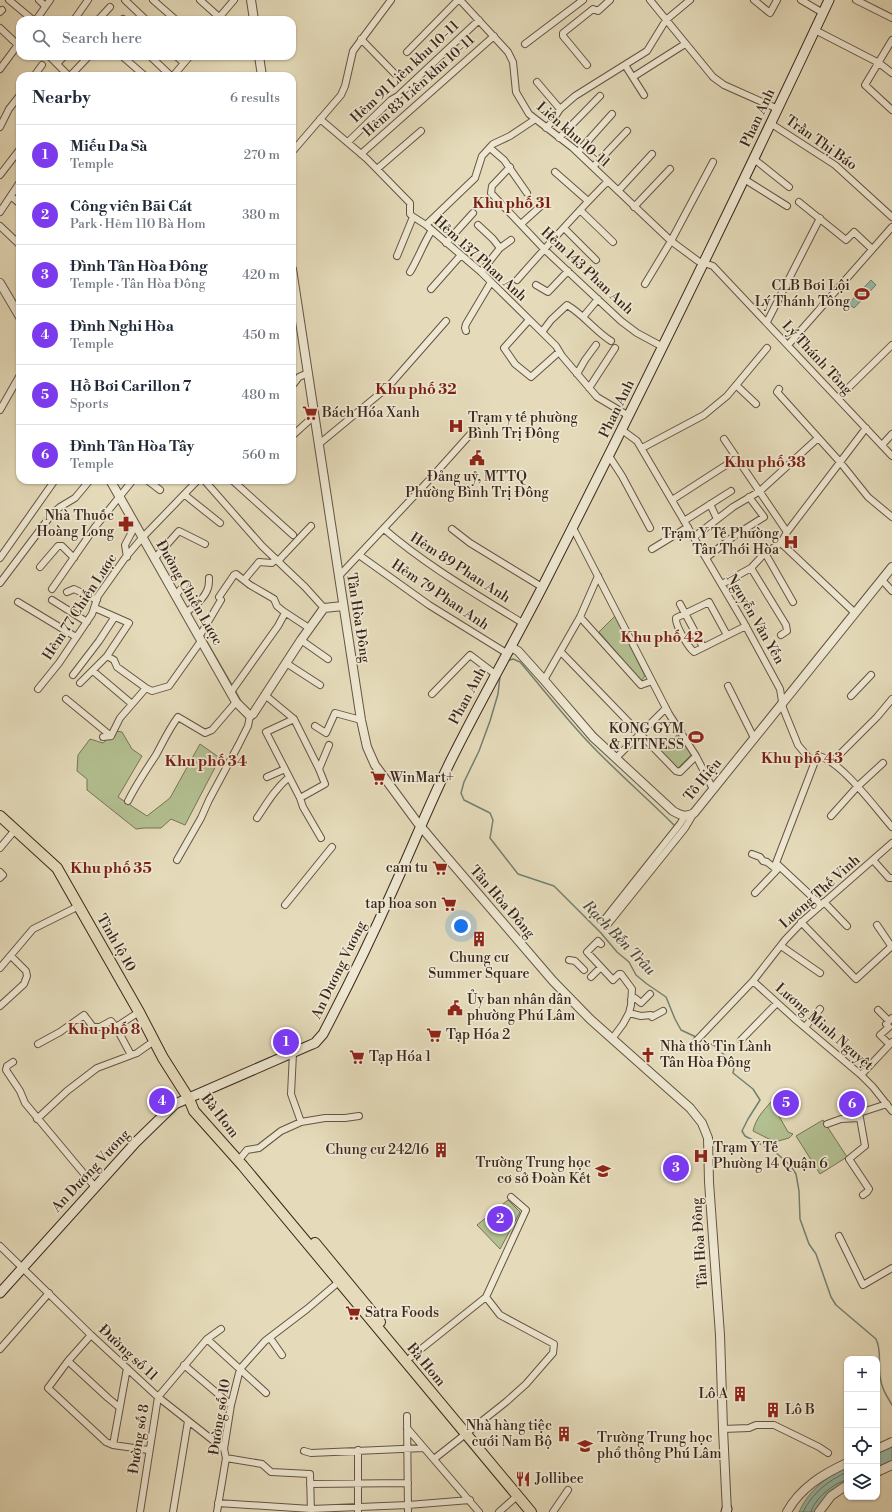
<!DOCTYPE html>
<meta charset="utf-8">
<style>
:root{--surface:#fff;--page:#f6f6f7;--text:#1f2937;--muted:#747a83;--line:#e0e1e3;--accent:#7c3aed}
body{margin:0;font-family:"Libre Bodoni",serif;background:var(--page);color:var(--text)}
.controls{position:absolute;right:12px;bottom:12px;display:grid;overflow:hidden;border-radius:8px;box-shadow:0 1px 3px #0004}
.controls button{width:36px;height:36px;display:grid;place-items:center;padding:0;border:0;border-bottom:1px solid var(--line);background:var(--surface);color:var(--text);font:20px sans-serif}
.you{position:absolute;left:461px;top:926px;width:14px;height:14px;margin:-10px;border:3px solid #fff;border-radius:50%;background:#1a73e8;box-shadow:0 0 0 6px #1a73e833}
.badge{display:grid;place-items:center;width:26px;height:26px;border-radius:50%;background:var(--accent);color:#fff;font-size:13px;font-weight:700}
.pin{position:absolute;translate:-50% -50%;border:2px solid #fff;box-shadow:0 1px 4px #0006}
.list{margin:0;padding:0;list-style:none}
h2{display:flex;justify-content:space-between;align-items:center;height:52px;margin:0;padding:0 16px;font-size:17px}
h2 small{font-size:13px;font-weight:400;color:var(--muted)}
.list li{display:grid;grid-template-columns:26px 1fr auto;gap:12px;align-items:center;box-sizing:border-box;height:60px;padding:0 16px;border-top:1px solid var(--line)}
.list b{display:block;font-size:15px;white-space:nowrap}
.list p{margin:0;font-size:13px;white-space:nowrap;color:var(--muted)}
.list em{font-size:13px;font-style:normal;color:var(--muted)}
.icon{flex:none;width:22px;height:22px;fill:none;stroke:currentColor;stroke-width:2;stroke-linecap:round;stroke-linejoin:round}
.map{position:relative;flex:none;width:892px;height:1512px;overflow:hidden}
.search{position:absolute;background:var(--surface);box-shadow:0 1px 3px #0004;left:16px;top:16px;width:280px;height:44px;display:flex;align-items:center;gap:10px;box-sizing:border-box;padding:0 14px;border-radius:12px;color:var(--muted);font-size:15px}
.panel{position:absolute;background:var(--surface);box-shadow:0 1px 3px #0004;left:16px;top:72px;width:280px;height:412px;border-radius:12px}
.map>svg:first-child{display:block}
</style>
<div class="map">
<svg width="892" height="1512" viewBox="0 0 892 1512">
<rect width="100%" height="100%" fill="#e5dbba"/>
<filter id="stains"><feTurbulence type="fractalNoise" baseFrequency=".005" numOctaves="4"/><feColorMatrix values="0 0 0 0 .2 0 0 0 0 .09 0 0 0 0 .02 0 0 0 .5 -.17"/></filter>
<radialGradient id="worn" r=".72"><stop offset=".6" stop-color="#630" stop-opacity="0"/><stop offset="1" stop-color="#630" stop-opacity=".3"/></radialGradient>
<path fill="#b3c091" stroke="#777356" d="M 615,616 L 645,676 L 641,681 L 599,632 Z
M 116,731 L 122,732 L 132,749 L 142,756 L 118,797 L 147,816 L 170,798 L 200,744 L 220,758 L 185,825 L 171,819 L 161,828 L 144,828 L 136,829 L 87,790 L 87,779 L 77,771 L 78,755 L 90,739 L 103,743 Z
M 678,734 L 692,754 L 678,768 L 661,751 Z
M 771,1102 L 788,1132 L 793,1134 L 789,1138 L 775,1142 L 753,1131 C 756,1118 763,1111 771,1102 Z
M 823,1120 L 847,1157 L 820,1174 L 796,1136 Z
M 508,1200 L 520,1212 L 500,1249 L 477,1225 Z"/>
<path fill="#97bcaa" stroke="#728071" d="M 871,280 L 876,285 L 854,308 L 848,304 Z
M 892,1447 L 892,1462 L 877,1469 L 877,1453 Z
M 847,1467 L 847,1483 L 823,1500 L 814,1512 L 799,1512 C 808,1491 826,1477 847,1467 Z"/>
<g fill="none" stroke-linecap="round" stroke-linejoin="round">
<path stroke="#697163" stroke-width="1" d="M 803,1512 C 812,1493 829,1480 847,1472
M 811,1512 C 813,1500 836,1481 847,1480"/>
<path stroke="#728071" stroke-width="1.5" d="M 207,642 L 233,687
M 507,661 L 513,659 L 520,662 C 544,690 566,719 592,746 C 618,773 647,798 674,825
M 500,676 L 498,694 L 490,721 L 479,751 L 464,782 L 461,793 L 464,800 L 490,813 L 493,820 L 490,838 L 518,874 L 554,886 L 601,933 L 617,952 L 629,962 L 636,975 L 647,984 L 666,997 L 675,1019 L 681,1030 L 696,1037
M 235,690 L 242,703
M 701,1039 L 717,1047 L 729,1061 L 735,1064 L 733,1073 L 753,1089 L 760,1100 L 748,1119 L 742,1131 L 745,1136 L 774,1151 L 790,1165 L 796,1174 L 799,1191 L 800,1219 L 809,1244 L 816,1254 L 831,1297 L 836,1305 L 876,1339 C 882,1351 878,1363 880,1376 C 881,1387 886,1395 892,1405"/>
<g stroke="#665344" stroke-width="8">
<path id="minor" d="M 9,0 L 33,20
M 39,0 L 45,6
M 125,0 L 146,20
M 153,0 L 176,20
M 200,0 L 219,17
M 460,0 L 508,52 L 513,62 L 516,92 L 529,114 L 573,148 L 671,241 L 698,261 L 713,266 L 892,456
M 650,0 L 713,77 L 724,85 L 778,109
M 754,0 L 770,13 L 777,0
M 801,0 L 823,13
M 856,0 L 892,18
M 0,12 L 2,10
M 36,20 L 50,0
M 74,20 L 88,0
M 98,20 L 110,7
M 122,20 L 123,19
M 217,20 L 234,0
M 0,28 L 18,45
M 815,30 L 879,63 L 892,73
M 361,39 L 395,74
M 892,40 L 865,85 L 892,110
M 525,44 L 583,0
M 407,52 L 458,0
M 49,56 L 69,76
M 122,56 L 145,76
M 150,56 L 171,76
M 176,56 L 184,63
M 57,64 L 64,56
M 587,65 L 563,36 L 563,33 L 593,9 L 598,11 L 610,0
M 625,65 L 644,95
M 0,69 L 20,42
M 34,76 L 42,65
M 70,76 L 89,56
M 173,76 L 190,56
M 633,77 L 685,44
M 537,82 L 560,109
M 320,119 L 367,159 L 410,203 L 410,214 L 412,216 L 426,225 L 481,272 L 556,346 L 562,356 L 597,397 L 629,416
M 770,123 L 835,165 L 892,217
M 0,127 L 9,109 L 20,95
M 546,128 L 551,123 L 560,109 L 575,96 L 647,51 L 666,20 L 690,0
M 559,138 L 600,96
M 348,142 L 391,100 L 398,96 L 479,20
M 490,148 L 504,160 L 527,193
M 292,152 L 341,95 L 345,86 L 353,51 L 391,0
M 578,152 L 612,114
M 361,154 L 494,36
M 754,159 L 789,187
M 510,167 L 492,186 L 491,193 L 544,249 L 621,321 L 637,333 L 663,347
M 593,167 L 627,131
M 377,169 L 421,131
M 555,172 L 588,201
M 0,175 L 20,149
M 744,179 L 787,206
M 618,191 L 652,154
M 11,196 L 20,204
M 799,202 L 846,240 L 854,232 L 872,249
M 634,207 L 670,169
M 580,210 L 613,242
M 0,212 L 20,182
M 521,224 L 542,205
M 426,225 L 475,178 L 482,156 L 493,144 L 510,136 L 534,120
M 478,225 L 493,239 L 500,248
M 0,226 L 20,245
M 564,228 L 596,260
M 446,243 L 473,213
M 397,256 L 413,217
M 410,272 C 418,259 423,244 432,230
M 481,272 L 500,248 L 511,240
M 517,280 C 547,246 576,213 608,181
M 645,284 L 671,241 L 713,162
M 536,285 L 548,292 L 568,271
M 431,289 L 461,255
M 583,317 L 598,299
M 529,320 L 504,348 L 515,364 L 531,377 L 559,352
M 767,322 L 820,218
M 466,331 L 465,328 L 466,324 L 491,282
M 542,332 L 551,320 L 567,305 C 584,315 595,331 611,341
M 788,345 L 892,227
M 577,374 L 585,360 L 596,345
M 736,385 L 756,404
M 292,386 L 299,377 L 308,373
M 589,388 L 615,348
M 779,389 L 777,392 L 840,462 L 868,497 L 892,517
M 838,398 L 892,345
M 0,410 L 20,375
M 622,430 L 637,441 L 743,621 L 780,689 L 783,708 L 798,745 L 814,764 L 776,863 L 776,871 L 755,893
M 292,436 L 314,416
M 724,439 L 787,532
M 319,444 L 388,387 L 446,321
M 882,445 L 892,434
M 642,448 L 704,415 L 727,396 L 767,348
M 609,456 L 622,476 L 650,528
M 147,480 L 160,490
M 204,480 L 262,546 L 305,587 L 324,608
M 232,480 L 293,535
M 185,495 L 220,523
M 672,500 L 737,458
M 710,504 L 717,519
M 684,521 L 731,491
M 572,526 L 669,714 L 696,756 L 713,789
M 384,529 C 427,566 476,594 524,624
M 452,529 L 470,543 L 542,587
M 694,537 L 733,507 L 760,491 L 818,438
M 781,543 L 787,532 L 866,428
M 781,543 L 855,613
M 652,549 L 688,527
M 765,553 L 793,602
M 359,555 L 429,605 L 508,654
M 127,557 L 125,545 L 135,526
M 0,558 L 55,480
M 706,558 L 734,536 L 764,517 L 749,497
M 154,559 L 179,531 L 205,544
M 278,561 L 311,526
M 40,567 L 58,546 L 62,546 L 74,558
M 751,568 L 786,625 L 787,631 L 781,635
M 339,576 L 431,478 L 474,430
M 244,580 L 259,562 L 272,563 L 276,559
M 882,580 L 892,591
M 0,583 L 52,514 L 60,507 L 75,498 L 90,480
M 722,584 L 751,568 L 765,553 L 781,543
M 52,589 L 95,527 L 133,480
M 67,592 L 74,589 L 97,600
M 175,596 L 185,584
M 219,597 L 234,575 L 236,574 L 250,585 L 269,596 L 274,599 L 277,606 L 283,611 L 309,628
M 52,600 L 87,622
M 18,602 L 76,637
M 680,604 L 703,647
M 185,613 C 193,608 205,598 208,588 C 209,585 209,581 209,578
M 580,617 L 641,685 L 652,681
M 727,635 L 709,602 L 676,618 C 675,625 688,647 694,652 L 746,626
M 199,637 L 221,600
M 301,640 L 328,659
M 561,652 L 676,771 L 680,772 L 696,756
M 107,656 L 114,660 L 117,667 L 146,688
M 286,663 L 320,685
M 93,671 L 132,704
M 73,675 L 99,641 L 114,618
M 544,680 L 580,617 L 598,576
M 80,683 L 107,656 L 129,623 L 95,608
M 728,686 L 754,738
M 38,689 L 59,663 L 92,614 L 98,596 L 125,558 L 142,538 L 198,480 L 202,480
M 231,692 L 278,626 L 285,613
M 432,694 L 470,655 L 495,674
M 265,695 L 294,719 L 319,769 L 325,784 L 300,798
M 851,696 L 871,675
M 66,699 L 111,736
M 294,719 L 266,732 L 300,798 L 303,807 L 321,838
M 315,726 L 326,733 L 335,713 L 361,720
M 103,737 L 111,736 L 120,718 L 146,688 L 152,691 L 169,686 L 201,641
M 819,756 C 842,762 876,809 892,827
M 616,758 L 666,708
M 832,762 L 877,717 L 892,699
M 319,769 L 329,745
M 267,777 L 285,769
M 128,801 C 136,785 146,770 156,755 C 163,742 169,729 178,717 L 205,733 L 212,730 L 236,702
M 685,816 L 680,824 L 604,920 L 608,924 L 685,828 L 694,813
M 831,816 L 857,787 L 883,763
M 257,818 C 267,803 275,789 289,777
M 0,848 L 15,830
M 752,854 L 760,857 L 763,861 L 767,862 L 777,870
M 177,860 L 201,818 L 209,800 L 239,744 L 248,726 L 250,716
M 873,860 L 889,878 L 892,878
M 776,863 L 821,905
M 0,872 L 3,875 L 0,878
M 824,902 L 847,926
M 285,905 L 332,847
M 801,922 L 856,979 L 892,946
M 877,925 L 892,947
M 601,944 L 598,941 L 587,952 L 613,980 L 619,974 L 621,974 L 632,989 L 631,1005 L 629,1013 L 623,1024 L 612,1039
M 781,946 L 820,973
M 569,960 L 575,961 L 584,970
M 0,968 L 33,929 L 79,906
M 591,977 L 601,967
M 753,981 L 796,1020 L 861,1075 L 873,1087 L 892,1111
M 631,1000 L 635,998 L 641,1003 L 650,994
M 0,1006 L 24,984 L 27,976 L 26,971 L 11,956
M 878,1010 L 889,1021
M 629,1013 L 641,1016 L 651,1015 L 652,1017 L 663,1011
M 116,1027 L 131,1055
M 805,1027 L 820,1009
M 741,1040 L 777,1003
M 696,1041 L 753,981 L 785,940 L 804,920 L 892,843
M 38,1044 L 60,1032 L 84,1015 L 93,1027 L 100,1027 L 111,1021 L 116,1027 L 139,1012
M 889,1044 L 880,1035 L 889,1027 L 886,1024 L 892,1018
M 293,1053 L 291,1094 L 301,1122
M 13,1062 L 7,1066 L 6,1070 L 20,1091 L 25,1103 L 95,1187
M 861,1075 L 892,1042
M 860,1118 L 865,1146 L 849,1159 L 869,1189 L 867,1192 L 863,1195
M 37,1119 L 67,1091 L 97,1068 L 137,1053 L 154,1041
M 827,1124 L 841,1119 L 860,1118 L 859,1113 L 887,1104
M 238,1161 L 247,1150 L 259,1148 L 281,1131 L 301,1122 L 325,1118 L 345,1118 L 359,1116
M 839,1236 L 863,1285 L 892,1268
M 0,1246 L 91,1335 L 158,1397 L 224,1449
M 91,1335 L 68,1361 L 48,1388 L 106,1442 L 113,1445 L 148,1450
M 270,1338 L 282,1355
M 207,1339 L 266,1393
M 0,1349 L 49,1293
M 411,1357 L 486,1297 L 526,1210 L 511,1197
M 68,1361 L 108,1398 L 119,1407
M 184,1365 L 231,1405
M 407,1416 L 408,1512
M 407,1428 L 479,1512
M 723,1429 L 749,1428 L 756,1425 L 774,1425 L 819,1447 L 828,1453
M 113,1445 L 127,1368
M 358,1450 L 358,1512
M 304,1451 L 311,1453 L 424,1448
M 226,1458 L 262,1464 L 271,1472 L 310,1474 L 311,1512
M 434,1459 L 506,1402 L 526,1384 L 553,1353 L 554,1344 L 500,1315 L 486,1297
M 310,1484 L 408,1483
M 218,1503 L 311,1509 L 408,1505 L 470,1500
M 140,1512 L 158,1397 L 207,1339 L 221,1329
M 173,1512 L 188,1421
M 217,1512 L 226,1458 L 224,1449 L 231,1405 L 240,1369 L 265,1341 L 307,1309 L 341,1280
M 499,1512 L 517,1496
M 553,1512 L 568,1490"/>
</g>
<g stroke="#665344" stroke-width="10">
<path id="tertiary" d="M 251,0 L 254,20
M 259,56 L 262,76
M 292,269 L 361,720 L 367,747 L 375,765 L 417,822 L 438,847 L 553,981 L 590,1019 L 690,1108 L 702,1123 L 708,1138 L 709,1182 L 720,1335 L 723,1429 L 727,1512
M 0,283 L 20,317
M 110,480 L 236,702 L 250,716 L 253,714 L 301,640 L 324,608 L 343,606
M 511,647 L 518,651 L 544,680 L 593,737 L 673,811 C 680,815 686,818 694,813 L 892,567
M 877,1449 L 892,1442
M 877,1472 L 892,1465
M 787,1512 C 800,1488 823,1474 847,1463
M 819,1512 L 831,1496 L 847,1485"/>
</g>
<g stroke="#3b261c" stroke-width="11">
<path id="secondary" d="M 0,1293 L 136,1142 L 175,1104 L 308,1046 L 315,1043 L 323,1034 C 347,988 370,941 391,894 C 411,850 429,805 450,762 C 482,697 518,636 550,572 C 646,383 739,192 829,0
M 726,1512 L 727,1509"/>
</g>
<g stroke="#3b261c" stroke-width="12">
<path id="primary" d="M 0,816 L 57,868 L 139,1012 L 163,1058 L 189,1099 L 194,1111 L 243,1166 L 531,1512
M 315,1243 L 380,1322"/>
</g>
<use href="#minor" stroke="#eee8d2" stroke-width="6"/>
<use href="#tertiary" stroke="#eee8d2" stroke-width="8"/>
<use href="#secondary" stroke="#eee8d2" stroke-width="9"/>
<use href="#primary" stroke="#e5dbba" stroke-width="10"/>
</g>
<defs>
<g id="stadium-bare" transform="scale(1.2)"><path d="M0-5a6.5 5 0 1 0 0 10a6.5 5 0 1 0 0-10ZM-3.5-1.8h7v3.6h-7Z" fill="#8f2418" stroke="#eee8d2" stroke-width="2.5" paint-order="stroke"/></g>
<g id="supermarket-bare" transform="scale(1.2)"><path d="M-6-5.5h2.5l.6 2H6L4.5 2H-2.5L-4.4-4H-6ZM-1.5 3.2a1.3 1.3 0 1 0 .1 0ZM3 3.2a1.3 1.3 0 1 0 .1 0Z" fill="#8f2418" stroke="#eee8d2" stroke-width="2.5" paint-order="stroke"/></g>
<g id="hospital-bare" transform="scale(1.2)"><path d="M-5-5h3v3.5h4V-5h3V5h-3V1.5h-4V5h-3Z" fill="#8f2418" stroke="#eee8d2" stroke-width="2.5" paint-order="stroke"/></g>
<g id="civic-bare" transform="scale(1.2)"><path d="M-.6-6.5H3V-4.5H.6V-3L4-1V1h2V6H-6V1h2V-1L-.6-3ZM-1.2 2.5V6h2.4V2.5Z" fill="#8f2418" stroke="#eee8d2" stroke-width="2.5" paint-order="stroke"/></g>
<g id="pharmacy-bare" transform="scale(1.2)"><path d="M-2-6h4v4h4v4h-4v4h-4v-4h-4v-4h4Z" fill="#8f2418" stroke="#eee8d2" stroke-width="2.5" paint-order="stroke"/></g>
<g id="building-bare" transform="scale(1.2)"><path d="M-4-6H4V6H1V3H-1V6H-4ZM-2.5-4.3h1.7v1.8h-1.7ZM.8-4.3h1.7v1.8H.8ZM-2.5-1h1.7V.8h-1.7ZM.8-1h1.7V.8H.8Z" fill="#8f2418" stroke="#eee8d2" stroke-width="2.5" paint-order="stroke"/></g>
<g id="church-bare" transform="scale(1.2)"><path d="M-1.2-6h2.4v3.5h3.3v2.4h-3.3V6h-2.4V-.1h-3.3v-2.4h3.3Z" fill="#8f2418" stroke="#eee8d2" stroke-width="2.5" paint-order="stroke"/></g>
<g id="school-bare" transform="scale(1.2)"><path d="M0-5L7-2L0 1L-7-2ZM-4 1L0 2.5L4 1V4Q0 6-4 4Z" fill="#8f2418" stroke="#eee8d2" stroke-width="2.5" paint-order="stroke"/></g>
<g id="restaurant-bare" transform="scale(1.2)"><path d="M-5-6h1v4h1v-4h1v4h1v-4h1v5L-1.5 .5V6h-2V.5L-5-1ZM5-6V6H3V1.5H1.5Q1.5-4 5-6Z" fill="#8f2418" stroke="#eee8d2" stroke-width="2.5" paint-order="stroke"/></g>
</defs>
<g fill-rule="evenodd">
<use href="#stadium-bare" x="862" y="294"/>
<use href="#supermarket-bare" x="310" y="413"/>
<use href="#hospital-bare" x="456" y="426"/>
<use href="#civic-bare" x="477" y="458"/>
<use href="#pharmacy-bare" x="126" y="524"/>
<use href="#hospital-bare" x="791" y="542"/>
<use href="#stadium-bare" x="696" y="737"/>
<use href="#supermarket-bare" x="378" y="778"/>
<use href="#supermarket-bare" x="440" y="868"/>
<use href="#supermarket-bare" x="449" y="904"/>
<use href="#building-bare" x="479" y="939"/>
<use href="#civic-bare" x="455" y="1008"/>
<use href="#supermarket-bare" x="434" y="1035"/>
<use href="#church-bare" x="648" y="1055"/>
<use href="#supermarket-bare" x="357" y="1057"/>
<use href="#building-bare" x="441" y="1150"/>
<use href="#hospital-bare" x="701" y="1156"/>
<use href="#school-bare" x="603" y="1171"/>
<use href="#supermarket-bare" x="353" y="1313"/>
<use href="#building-bare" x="740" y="1394"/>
<use href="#building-bare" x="773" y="1410"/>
<use href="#building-bare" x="564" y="1434"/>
<use href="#school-bare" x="585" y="1446"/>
<use href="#restaurant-bare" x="523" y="1479"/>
</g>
<g text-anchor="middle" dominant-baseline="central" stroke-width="3.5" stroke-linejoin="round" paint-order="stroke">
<g font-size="14" fill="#3b261c" stroke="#eee8d2">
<text transform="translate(405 72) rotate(-43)">Hẻm 91 Liên khu 10-11</text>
<text transform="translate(419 86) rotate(-42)">Hẻm 83 Liên khu 10-11</text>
<text transform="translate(758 118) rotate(-65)">Phan Anh</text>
<text transform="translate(573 135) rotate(41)">Liên khu 10-11</text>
<text transform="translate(821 143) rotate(35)">Trần Thị Báo</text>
<text transform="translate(480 259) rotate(42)">Hẻm 137 Phan Anh</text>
<text transform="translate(587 271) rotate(43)">Hẻm 143 Phan Anh</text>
<text transform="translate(817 358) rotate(47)">Lý Thánh Tông</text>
<text transform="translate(617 409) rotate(-64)">Phan Anh</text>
<text transform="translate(460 568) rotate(33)">Hẻm 89 Phan Anh</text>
<text transform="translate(189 593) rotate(60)">Đường Chiến Lược</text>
<text transform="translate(440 595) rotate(34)">Hẻm 79 Phan Anh</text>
<text transform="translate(80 607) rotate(-57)">Hẻm 77 Chiến Lược</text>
<text transform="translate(358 618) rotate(81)">Tân Hòa Đông</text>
<text transform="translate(755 619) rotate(60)">Nguyễn Văn Yến</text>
<text transform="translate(468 696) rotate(-62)">Phan Anh</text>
<text transform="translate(703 780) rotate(-51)">Tô Hiệu</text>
<text transform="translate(820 892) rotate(-42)">Lương Thế Vinh</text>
<text transform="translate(502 902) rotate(49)">Tân Hòa Đông</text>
<text transform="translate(116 943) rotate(60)">Tỉnh lộ 10</text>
<text transform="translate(339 970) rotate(-64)">An Dương Vương</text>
<text transform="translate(824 1027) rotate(41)">Lương Minh Nguyệt</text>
<text transform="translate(220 1116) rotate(52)">Bà Hom</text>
<text transform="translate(91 1171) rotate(-47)">An Dương Vương</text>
<text transform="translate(700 1243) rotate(-94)">Tân Hòa Đông</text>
<text transform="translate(128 1353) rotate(43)">Đường số 11</text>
<text transform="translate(426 1365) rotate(50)">Bà Hom</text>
<text transform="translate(220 1417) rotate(-81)">Đường số 10</text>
<text transform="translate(139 1439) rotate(-81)">Đường số 8</text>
</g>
<g font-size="14" fill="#3b261c" stroke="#eee8d2" text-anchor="start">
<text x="850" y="286" text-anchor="end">CLB Bơi Lội<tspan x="850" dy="16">Lý Thánh Tông</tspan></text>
<text x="322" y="413">Bách Hóa Xanh</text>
<text x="468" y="418">Trạm y tế phường<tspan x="468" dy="16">Bình Trị Đông</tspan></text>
<text x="477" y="477" text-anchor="middle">Đảng uỷ, MTTQ<tspan x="477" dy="16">Phường Bình Trị Đông</tspan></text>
<text x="114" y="516" text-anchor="end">Nhà Thuốc<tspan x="114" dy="16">Hoàng Long</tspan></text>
<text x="779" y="534" text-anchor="end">Trạm Y Tế Phường<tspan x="779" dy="16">Tân Thới Hòa</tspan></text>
<text x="684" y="729" text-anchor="end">KONG GYM<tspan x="684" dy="16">&amp; FITNESS</tspan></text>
<text x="390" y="778">WinMart+</text>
<text x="428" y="868" text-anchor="end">cam tu</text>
<text x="437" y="904" text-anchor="end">tap hoa son</text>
<text x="479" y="958" text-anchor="middle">Chung cư<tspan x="479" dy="16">Summer Square</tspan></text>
<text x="467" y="1000">Ủy ban nhân dân<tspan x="467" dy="16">phường Phú Lâm</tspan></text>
<text x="446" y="1035">Tạp Hóa 2</text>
<text x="660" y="1047">Nhà thờ Tin Lành<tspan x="660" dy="16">Tân Hòa Đông</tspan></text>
<text x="369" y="1057">Tạp Hóa 1</text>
<text x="713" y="1148">Trạm Y Tế<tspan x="713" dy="16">Phường 14 Quận 6</tspan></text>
<text x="429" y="1150" text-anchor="end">Chung cư 242/16</text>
<text x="591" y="1163" text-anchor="end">Trường Trung học<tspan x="591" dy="16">cơ sở Đoàn Kết</tspan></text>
<text x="365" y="1313">Satra Foods</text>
<text x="728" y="1394" text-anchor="end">Lô A</text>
<text x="785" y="1410">Lô B</text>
<text x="552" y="1426" text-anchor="end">Nhà hàng tiệc<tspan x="552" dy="16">cưới Nam Bộ</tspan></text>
<text x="597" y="1438">Trường Trung học<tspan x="597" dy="16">phổ thông Phú Lâm</tspan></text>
<text x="535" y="1479">Jollibee</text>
</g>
<g font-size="15" font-weight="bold" fill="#7a1f14" stroke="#eee8d2">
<text x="512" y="203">Khu phố 31</text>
<text x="416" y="389">Khu phố 32</text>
<text x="765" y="462">Khu phố 38</text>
<text x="662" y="637">Khu phố 42</text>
<text x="802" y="758">Khu phố 43</text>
<text x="206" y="761">Khu phố 34</text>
<text x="111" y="868">Khu phố 35</text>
<text x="104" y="1029">Khu phố 8</text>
</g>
<g font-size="15" font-style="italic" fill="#524c40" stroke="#eee8d2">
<text transform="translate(619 938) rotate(46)">Rạch Bến Trâu</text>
</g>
</g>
<rect width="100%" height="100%" filter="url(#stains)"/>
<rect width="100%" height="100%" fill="url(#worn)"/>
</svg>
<div class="controls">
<button>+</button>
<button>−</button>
<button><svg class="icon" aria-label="locate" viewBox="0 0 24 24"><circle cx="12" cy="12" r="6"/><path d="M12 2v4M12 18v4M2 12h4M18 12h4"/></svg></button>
<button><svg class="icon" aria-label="layers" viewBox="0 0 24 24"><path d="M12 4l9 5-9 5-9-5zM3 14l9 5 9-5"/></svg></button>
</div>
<div class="you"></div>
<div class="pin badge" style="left:286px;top:1042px">1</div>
<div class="pin badge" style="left:500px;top:1219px">2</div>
<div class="pin badge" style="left:676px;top:1168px">3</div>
<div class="pin badge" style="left:162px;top:1101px">4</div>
<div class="pin badge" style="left:786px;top:1103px">5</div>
<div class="pin badge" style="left:852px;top:1104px">6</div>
<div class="search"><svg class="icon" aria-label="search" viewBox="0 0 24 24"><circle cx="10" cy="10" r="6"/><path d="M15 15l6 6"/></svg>Search here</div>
<section class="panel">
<h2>Nearby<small>6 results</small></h2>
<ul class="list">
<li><span class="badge">1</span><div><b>Miếu Da Sà</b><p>Temple</p></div><em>270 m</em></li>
<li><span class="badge">2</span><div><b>Công viên Bãi Cát</b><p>Park · Hẻm 110 Bà Hom</p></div><em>380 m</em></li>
<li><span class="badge">3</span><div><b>Đình Tân Hòa Đông</b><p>Temple · Tân Hòa Đông</p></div><em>420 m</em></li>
<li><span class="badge">4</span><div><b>Đình Nghi Hòa</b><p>Temple</p></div><em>450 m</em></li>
<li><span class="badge">5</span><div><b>Hồ Bơi Carillon 7</b><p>Sports</p></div><em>480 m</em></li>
<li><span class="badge">6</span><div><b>Đình Tân Hòa Tây</b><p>Temple</p></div><em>560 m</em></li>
</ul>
</section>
</div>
